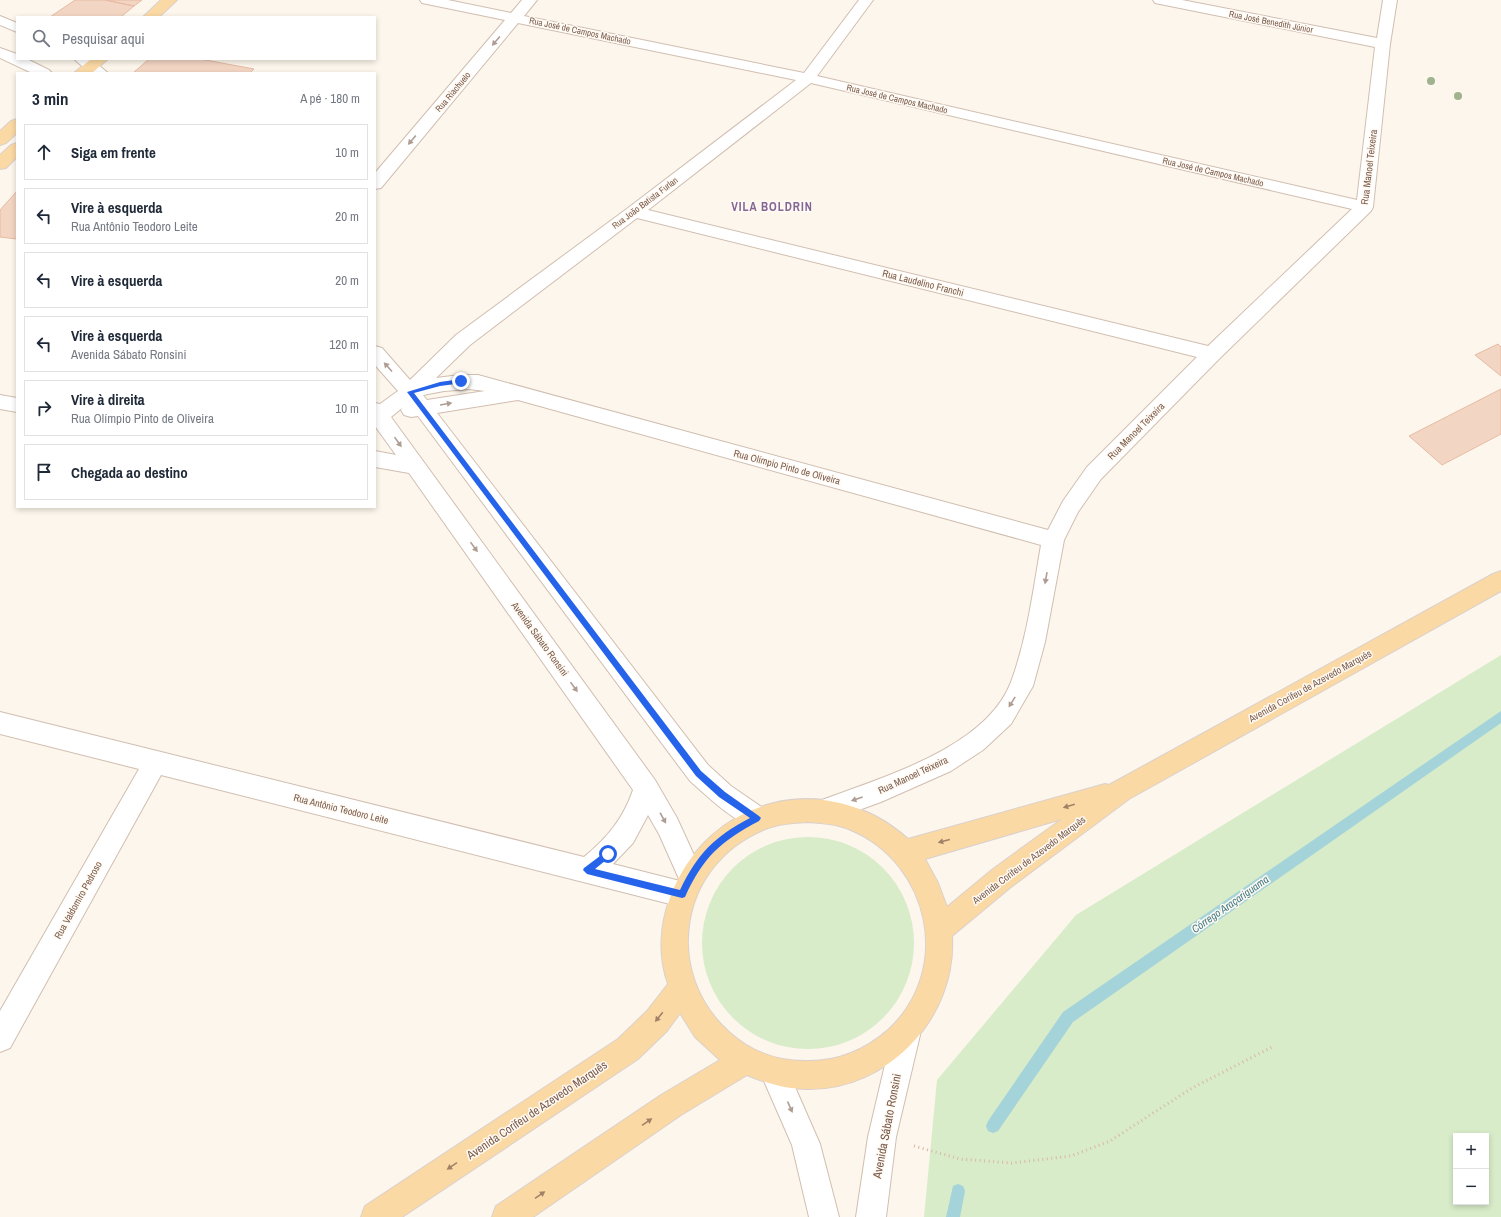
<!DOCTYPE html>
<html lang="pt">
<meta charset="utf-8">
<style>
:root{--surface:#fff;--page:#f2f2f3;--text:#1f2937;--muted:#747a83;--line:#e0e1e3}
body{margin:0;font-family:"Archivo Narrow",sans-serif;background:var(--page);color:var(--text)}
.controls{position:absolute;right:12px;bottom:12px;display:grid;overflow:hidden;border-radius:0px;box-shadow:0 2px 6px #0003}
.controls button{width:36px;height:36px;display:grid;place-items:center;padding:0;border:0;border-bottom:1px solid var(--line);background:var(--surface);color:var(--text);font:20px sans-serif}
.stop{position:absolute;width:12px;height:12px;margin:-9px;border:3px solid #2563eb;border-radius:50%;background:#fff}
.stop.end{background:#2563eb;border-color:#fff;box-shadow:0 1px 4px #0008}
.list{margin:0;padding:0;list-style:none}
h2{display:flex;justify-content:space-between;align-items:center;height:52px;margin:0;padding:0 16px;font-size:17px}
h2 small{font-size:13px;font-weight:400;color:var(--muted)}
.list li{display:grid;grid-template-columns:26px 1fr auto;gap:12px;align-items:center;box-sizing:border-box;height:56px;margin:0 8px 8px;padding:0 8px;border:1px solid var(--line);border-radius:0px}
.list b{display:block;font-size:15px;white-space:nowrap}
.list p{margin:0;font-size:13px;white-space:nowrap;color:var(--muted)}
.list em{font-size:13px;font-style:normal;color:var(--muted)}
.icon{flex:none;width:22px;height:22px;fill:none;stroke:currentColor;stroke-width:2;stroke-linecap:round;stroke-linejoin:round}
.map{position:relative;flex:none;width:1501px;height:1217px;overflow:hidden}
.search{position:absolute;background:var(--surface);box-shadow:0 2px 6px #0003;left:16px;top:16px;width:360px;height:44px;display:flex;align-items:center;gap:10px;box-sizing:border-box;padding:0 14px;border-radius:0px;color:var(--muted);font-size:15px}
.panel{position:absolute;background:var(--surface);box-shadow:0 2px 6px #0003;left:16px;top:72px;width:360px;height:436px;border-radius:0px}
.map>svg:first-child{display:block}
</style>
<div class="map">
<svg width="1501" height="1217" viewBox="0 0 1501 1217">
<rect width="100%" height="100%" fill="#fdf6ec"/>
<path fill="#d8ecc9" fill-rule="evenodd" d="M 1501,655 L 1501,1217 L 924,1217 L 937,1080 L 1076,915 ZM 1456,1136 L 1486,1136 L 1486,1202 L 1456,1202 Z
M702 943a106 106 0 1 1 212 0a106 106 0 1 1-212 0Z"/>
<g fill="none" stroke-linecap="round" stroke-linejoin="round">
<path fill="#a5d3da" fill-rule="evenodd" d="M 1501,711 L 1501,723 L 1073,1022 L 998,1131 L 993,1133 L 988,1131 L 986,1126 L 988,1121 L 1063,1012 Z
M 958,1184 L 963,1186 L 965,1191 L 960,1217 L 946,1217 L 953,1186 Z"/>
</g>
<path fill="#f3d5c3" stroke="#e6bba3" d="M 75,0 L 105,0 L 134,6 L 121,17 L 50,17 Z
M 105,0 L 142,0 L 134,6 Z
M 149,59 L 200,59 L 254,69 L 250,73 L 133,73 Z
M 17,191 L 17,239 L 0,237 L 0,210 Z
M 1498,344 L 1501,347 L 1501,376 L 1475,355 Z
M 1501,389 L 1501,434 L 1442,465 L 1409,436 Z"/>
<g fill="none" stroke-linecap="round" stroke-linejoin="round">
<g stroke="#d1beb0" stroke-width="2">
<path id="minor" d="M 420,0 L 448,0 L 511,13 L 522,0 L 537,0 L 524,16 L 804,73 L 859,0 L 873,0 L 817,76 L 1357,200 L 1375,47 L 1155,3 L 1153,0 L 1182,0 L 1377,38 L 1383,0 L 1397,0 L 1390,44 L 1373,207 L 1371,211 L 1219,359 L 1101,479 L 1078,512 L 1064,540 L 1045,642 L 1033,686 L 1011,724 L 983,750 L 951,771 L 881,802 L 823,823 L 814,819 L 811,811 L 814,803 C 876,779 985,750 1011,682 C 1027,639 1033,591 1041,545 L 518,400 L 437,413 L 708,765 L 731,786 L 766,810 L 769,818 L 766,826 L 757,830 C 732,820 710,799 690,781 L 418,416 L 411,417 L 404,415 L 401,410 L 402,408 L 391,417 L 655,780 L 677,818 L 704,877 L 700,886 L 693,889 L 695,894 L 691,903 L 682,907 L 161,775 L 10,1048 L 0,1052 L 0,1011 L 139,769 L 0,734 L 0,712 L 584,857 C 607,838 623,819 633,790 L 409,473 L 375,467 L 375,451 L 396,455 L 375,426 L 375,403 L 380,404 L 398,391 L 375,365 L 375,346 L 382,348 L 410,380 L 456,335 L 628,208 L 796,80 L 518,23 L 381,188 L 375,189 L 375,173 L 505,20 L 427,4 L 422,3 ZM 811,83 L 1352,209 L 1208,346 L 648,210 ZM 637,218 L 1197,357 L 1087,467 L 1063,501 L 1048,530 L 478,375 L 460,375 L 436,378 L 470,345 ZM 469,389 L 485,391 L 427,400 L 423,395 L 444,391 ZM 648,815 L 659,834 L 680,881 L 613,864 L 633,843 Z
M 0,16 L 17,23 L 17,32 L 0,25 Z
M 0,48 L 17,54 L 17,59 L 27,59 L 49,70 L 52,73 L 32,73 L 0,58 Z
M 74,59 L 91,59 L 108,73 L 90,73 Z
M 0,395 L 17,398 L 17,412 L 0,409 Z
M 906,1021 L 916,1025 L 920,1035 L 896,1137 L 886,1217 L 856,1217 L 868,1137 L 892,1035 L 896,1025 Z
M 774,1058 L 784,1062 L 820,1144 L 839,1217 L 809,1217 L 792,1145 L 760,1072 L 764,1062 Z"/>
</g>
<g stroke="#dad1cd" stroke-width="2">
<path id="major" d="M 161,0 L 177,0 L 159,17 L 143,17 Z
M 91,59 L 108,59 L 92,73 L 74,73 Z
M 17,119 L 17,133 L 6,143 L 0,145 L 0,131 L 11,121 Z
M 17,143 L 17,157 L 6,168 L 0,169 L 0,155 L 11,145 Z
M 1501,571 L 1501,591 L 1129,799 L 1011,887 L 952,936 C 957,1017 888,1091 806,1089 C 785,1089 766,1083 747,1075 L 681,1115 L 533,1217 L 492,1217 L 496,1206 L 661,1095 L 720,1060 L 695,1037 L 680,1013 L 667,1031 L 638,1059 L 402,1217 L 361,1217 L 365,1206 L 618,1039 L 647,1011 L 668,984 C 658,956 660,925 670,898 C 707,796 828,767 908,839 L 1105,784 L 1109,785 L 1493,574 ZM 1062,819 L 993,869 L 947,907 L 938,883 L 925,859 ZM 807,822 C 822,823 837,824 851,830 C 931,864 953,971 888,1030 C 865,1050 839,1061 809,1061 C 779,1062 751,1052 729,1032 C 663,973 678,866 763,830 C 777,824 792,823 807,822 Z"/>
</g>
<path stroke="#d9b8a5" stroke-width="3" stroke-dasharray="1 3.5" stroke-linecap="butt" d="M 914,1146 L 960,1159 L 1012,1163 L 1071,1156 L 1110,1141 L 1192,1088 L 1274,1046"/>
<use href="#minor" fill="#fff" fill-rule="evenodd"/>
<use href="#major" fill="#fbd9a5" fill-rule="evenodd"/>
</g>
<g fill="#a0b28e">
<circle cx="1431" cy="81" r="4"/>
<circle cx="1458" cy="96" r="4"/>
</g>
<defs><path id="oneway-solid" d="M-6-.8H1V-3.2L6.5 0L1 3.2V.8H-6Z"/></defs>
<g fill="#af9d94">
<use href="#oneway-solid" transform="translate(496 41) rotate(130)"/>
<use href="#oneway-solid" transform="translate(412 140) rotate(130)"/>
<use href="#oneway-solid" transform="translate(388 367) rotate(-132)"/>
<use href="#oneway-solid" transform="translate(446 404) rotate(-10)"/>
<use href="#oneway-solid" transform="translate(398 442) rotate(55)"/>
<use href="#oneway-solid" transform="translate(474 547) rotate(54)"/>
<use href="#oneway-solid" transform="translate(1046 578) rotate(100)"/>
<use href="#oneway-solid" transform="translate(574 687) rotate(54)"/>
<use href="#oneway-solid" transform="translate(1012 702) rotate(122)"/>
<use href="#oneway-solid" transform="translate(857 799) rotate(161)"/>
<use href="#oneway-solid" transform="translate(663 818) rotate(61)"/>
<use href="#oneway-solid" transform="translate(790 1107) rotate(66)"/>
</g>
<g fill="#a18267">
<use href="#oneway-solid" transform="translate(1069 806) rotate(164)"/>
<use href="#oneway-solid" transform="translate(944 841) rotate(165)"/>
<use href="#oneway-solid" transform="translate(659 1017) rotate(129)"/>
<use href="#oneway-solid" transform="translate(647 1122) rotate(-34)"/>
<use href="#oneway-solid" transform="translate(452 1166) rotate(146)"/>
<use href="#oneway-solid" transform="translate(540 1195) rotate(-34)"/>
</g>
<path fill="#2563eb" d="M 461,379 L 463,380 L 463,383 L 440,386 L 414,393 L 701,771 L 725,792 L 759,816 L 761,818 L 759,821 C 720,842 704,856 685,897 L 682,898 L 587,874 L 583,870 L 584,868 L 608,850 L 612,854 L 611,856 L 595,869 L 680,890 C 698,853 714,837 750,818 L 719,797 L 696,776 L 407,392 L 440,382 Z"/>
<g text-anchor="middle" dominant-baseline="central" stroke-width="3" stroke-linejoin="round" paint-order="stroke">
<g font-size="9" fill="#7a5c4d" stroke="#fffaf3">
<text transform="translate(1271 22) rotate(11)">Rua José Benedith Júnior</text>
<text transform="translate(580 31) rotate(12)">Rua José de Campos Machado</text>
<text transform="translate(453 92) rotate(-50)">Rua Riachuelo</text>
<text transform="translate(897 99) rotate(13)">Rua José de Campos Machado</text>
<text transform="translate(1213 172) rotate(13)">Rua José de Campos Machado</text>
<text transform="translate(645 203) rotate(-37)">Rua João Batista Furlan</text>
</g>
<g font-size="10" fill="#7a5c4d" stroke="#fffaf3">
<text transform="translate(1369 167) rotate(-83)">Rua Manoel Teixeira</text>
<text transform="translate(923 283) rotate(14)">Rua Laudelino Franchi</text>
<text transform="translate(1136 431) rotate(-45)">Rua Manoel Teixeira</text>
<text transform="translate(787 467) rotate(15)">Rua Olímpio Pinto de Oliveira</text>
<text transform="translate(540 639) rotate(54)">Avenida Sábato Ronsini</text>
<text transform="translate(1310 686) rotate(-29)">Avenida Corifeu de Azevedo Marquês</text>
<text transform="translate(913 775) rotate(-25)">Rua Manoel Teixeira</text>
<text transform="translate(341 809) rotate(14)">Rua Antônio Teodoro Leite</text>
<text transform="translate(1029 860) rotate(-37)">Avenida Corifeu de Azevedo Marquês</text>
<text transform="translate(78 900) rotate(-61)">Rua Valdomiro Pedroso</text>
</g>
<g font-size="11" font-style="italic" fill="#437c86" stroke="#fffaf3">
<text transform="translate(1230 904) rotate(-35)">Córrego Araçariguama</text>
</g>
<g font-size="12" font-weight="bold" letter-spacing="1" fill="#846695" stroke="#fffaf3">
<text x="772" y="207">VILA BOLDRIN</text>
</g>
<g font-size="12" fill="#7a5c4d" stroke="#fffaf3">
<text transform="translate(537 1110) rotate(-34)">Avenida Corifeu de Azevedo Marquês</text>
<text transform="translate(887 1126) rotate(-79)">Avenida Sábato Ronsini</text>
</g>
</g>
</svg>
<div class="controls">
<button>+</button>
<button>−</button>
</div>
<div class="stop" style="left:608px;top:854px"></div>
<div class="stop end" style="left:461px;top:381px"></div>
<div class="search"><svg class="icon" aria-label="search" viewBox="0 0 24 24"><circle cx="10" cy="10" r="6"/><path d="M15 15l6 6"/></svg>Pesquisar aqui</div>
<section class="panel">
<h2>3 min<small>A pé · 180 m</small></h2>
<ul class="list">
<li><svg class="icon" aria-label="ahead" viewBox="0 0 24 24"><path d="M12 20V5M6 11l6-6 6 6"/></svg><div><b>Siga em frente</b></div><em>10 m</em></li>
<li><svg class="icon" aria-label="left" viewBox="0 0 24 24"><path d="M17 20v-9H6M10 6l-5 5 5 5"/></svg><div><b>Vire à esquerda</b><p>Rua Antônio Teodoro Leite</p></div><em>20 m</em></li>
<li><svg class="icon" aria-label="left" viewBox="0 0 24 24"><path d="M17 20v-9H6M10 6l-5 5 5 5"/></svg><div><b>Vire à esquerda</b></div><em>20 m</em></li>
<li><svg class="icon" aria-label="left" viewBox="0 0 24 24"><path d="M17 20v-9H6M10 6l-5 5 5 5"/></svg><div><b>Vire à esquerda</b><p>Avenida Sábato Ronsini</p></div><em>120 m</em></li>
<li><svg class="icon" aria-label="right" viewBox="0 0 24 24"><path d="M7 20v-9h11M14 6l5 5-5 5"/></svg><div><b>Vire à direita</b><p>Rua Olímpio Pinto de Oliveira</p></div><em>10 m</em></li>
<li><svg class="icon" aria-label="arrive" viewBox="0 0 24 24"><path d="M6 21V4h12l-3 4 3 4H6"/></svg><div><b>Chegada ao destino</b></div></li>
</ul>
</section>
</div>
